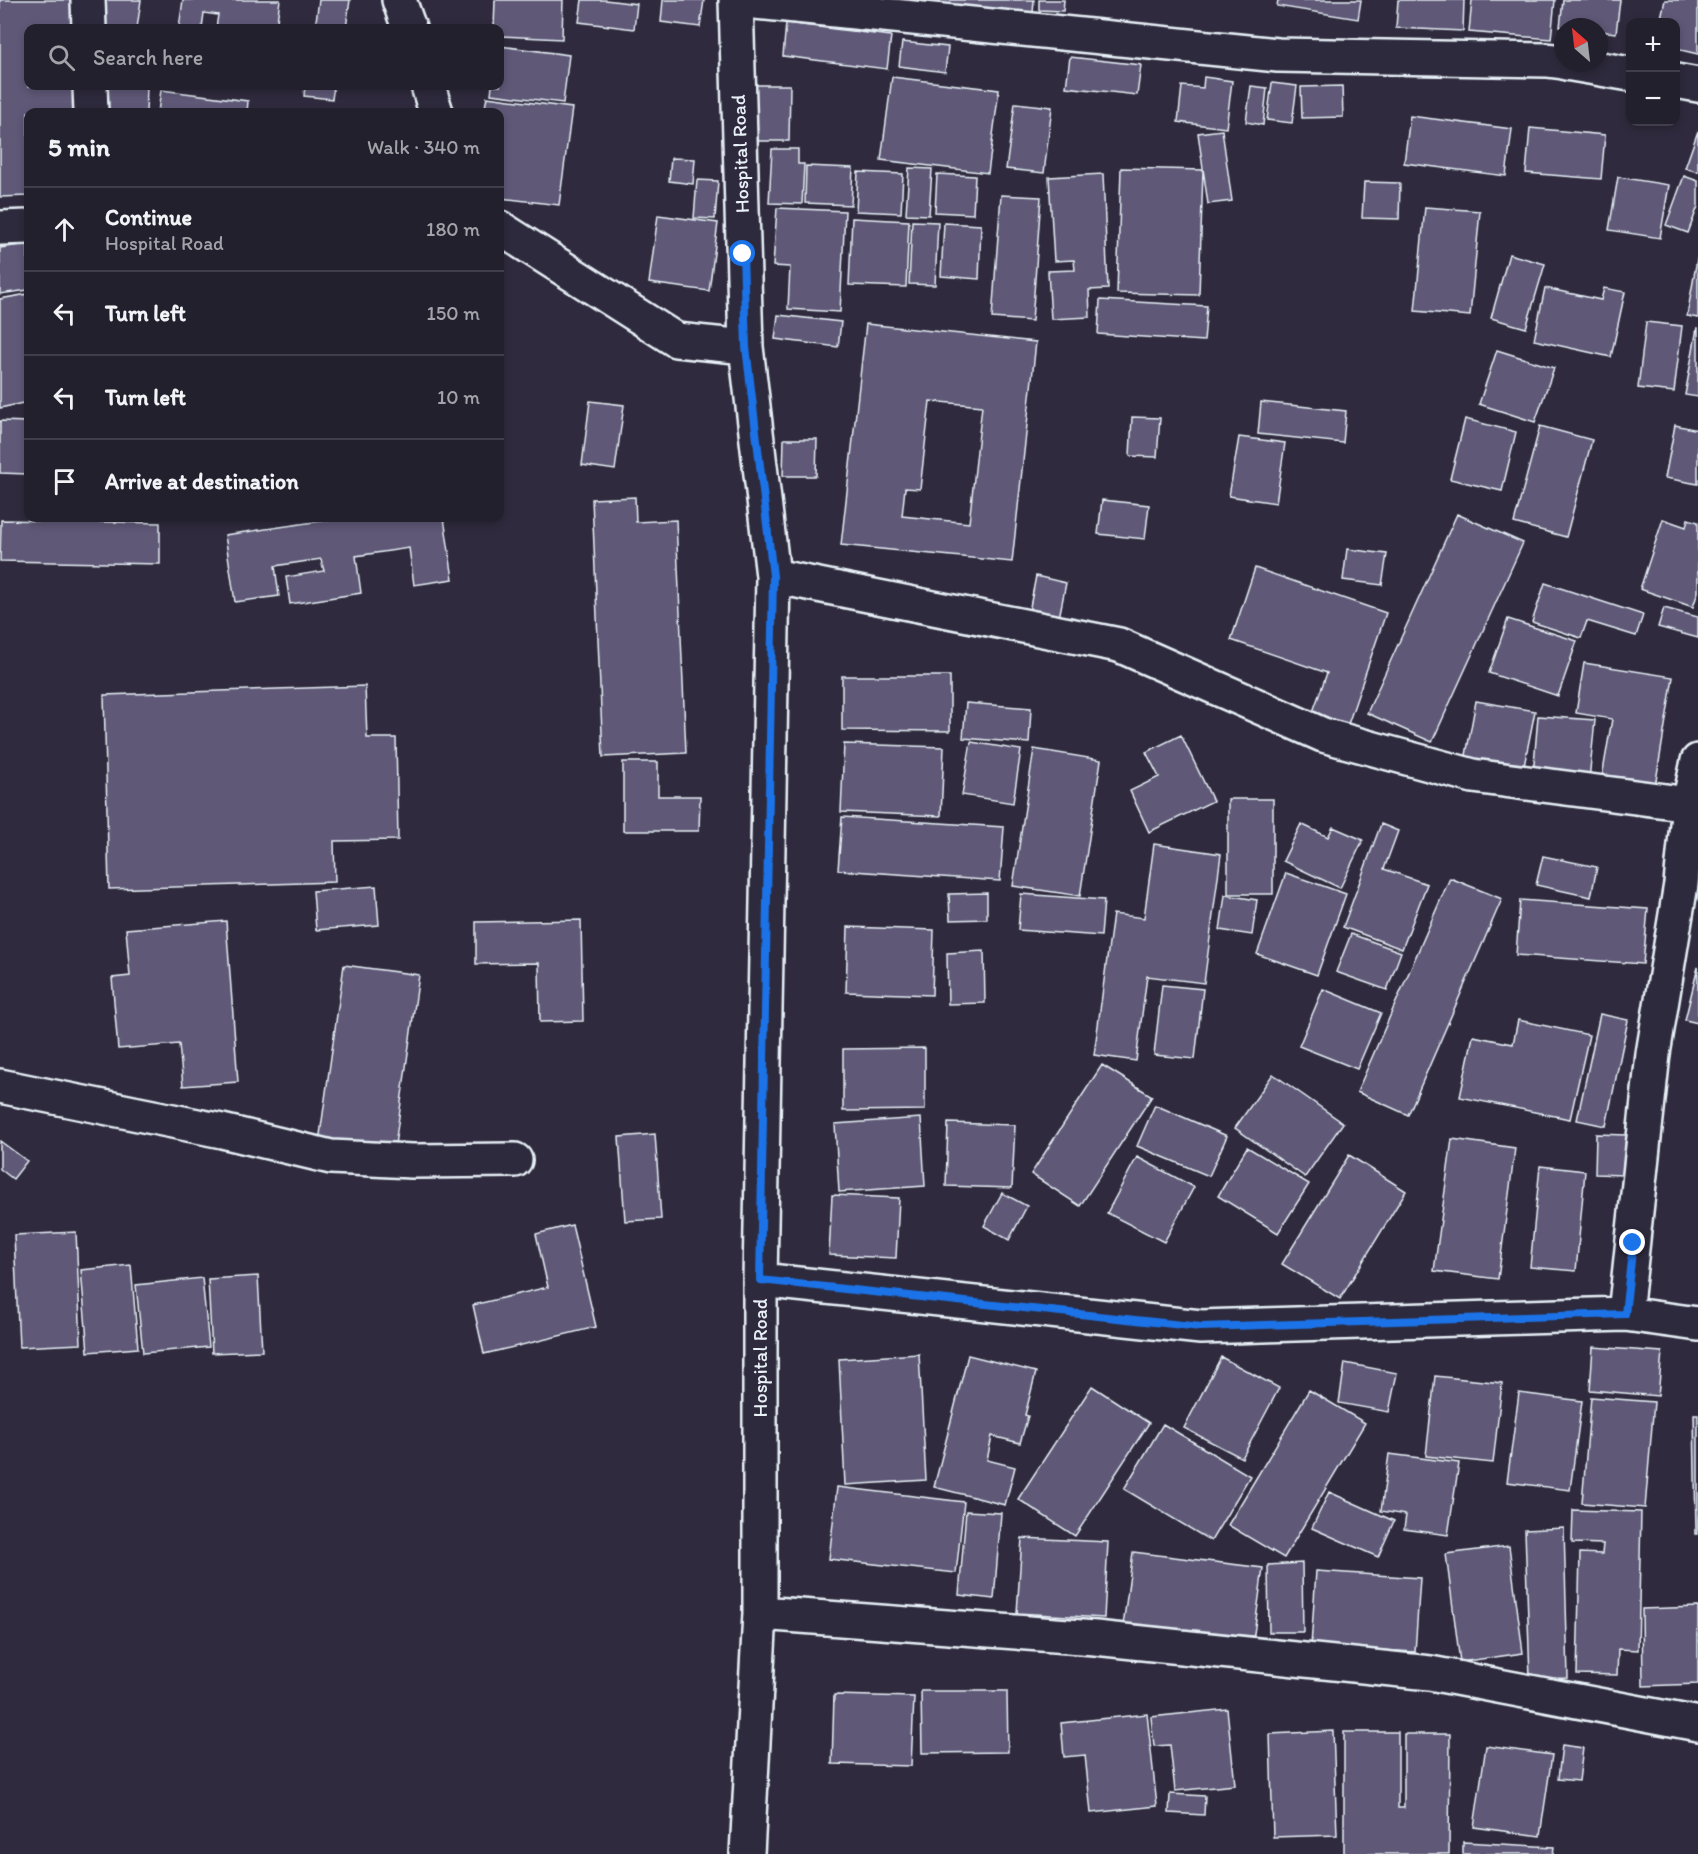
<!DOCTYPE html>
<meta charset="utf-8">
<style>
:root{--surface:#23202e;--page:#2f2d3a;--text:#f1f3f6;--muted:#a3a3aa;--line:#403e4a}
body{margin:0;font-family:Itim,sans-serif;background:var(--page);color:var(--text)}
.controls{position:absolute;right:18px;top:18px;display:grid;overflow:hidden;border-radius:12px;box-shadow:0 3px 9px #0003}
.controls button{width:54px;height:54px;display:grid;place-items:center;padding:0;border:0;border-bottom:2px solid var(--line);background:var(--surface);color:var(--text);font:30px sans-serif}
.compass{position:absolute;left:1554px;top:18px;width:54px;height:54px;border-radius:50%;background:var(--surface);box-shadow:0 3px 9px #0003;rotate:332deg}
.stop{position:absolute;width:18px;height:18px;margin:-14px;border:4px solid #1a73e8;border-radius:50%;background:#fff}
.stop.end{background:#1a73e8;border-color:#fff;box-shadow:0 2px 6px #0008}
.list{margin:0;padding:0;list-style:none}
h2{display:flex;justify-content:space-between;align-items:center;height:78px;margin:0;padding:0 24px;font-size:26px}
h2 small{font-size:20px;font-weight:400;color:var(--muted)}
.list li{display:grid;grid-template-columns:39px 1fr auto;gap:18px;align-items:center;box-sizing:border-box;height:84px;padding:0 24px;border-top:2px solid var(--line)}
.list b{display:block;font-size:22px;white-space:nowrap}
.list p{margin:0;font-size:20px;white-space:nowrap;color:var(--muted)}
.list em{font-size:20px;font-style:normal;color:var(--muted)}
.icon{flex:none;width:33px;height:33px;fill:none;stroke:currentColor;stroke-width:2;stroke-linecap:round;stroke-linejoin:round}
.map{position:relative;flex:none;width:1698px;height:1854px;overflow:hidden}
.search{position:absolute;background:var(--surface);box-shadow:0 3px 9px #0003;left:24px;top:24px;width:480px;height:66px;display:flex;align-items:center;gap:15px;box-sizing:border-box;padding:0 21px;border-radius:12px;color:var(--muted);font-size:22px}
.panel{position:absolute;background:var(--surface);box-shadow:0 3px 9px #0003;left:24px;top:108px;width:480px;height:414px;border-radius:12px}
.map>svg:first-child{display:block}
</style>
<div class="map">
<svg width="1698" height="1854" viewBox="0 0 1698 1854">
<rect width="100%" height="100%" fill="#2f2a3d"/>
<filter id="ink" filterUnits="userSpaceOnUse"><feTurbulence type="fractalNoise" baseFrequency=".0167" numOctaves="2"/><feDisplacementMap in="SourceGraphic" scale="12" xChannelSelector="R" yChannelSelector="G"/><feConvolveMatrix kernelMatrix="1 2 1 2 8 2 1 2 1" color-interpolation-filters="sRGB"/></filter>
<g filter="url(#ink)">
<path fill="#5e5977" stroke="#e8f1f8" stroke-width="1.5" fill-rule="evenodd" d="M 0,0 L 78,0 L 79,28 L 28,28 L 28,86 L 81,86 L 82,112 L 28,112 L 28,196 L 0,197 Z
M 102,0 L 141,0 L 137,28 L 103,28 Z
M 183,0 L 280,0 L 276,28 L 216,28 L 218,15 L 204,13 L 202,28 L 179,28 Z
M 319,0 L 350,0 L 346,28 L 315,28 Z
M 495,0 L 563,0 L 562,39 L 500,36 L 500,28 L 494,28 Z
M 582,0 L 605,0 L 637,4 L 634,29 L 579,22 Z
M 663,0 L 704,0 L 700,27 L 661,22 Z
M 866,0 L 1034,0 L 1033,13 L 866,2 Z
M 1039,0 L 1064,0 L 1063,11 L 1039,10 Z
M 1278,0 L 1361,0 L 1358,19 L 1277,6 Z
M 1398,0 L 1464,0 L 1463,31 L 1396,28 Z
M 1472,0 L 1555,0 L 1551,39 L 1469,32 Z
M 1563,0 L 1620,0 L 1616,33 L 1599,31 L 1599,27 L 1560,27 Z
M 1665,0 L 1698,0 L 1698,54 L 1676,49 L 1676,22 L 1660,22 Z
M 786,23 L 891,36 L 887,69 L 783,56 Z
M 902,42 L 948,47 L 945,72 L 899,66 Z
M 500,46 L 569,55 L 563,103 L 491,94 L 492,86 L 500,86 Z
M 1070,57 L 1141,65 L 1137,95 L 1066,87 Z
M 892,77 L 999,90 L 988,173 L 881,160 Z
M 1204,77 L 1232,81 L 1226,128 L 1178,122 L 1182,86 L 1203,88 Z
M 1272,83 L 1297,86 L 1292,123 L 1267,120 Z
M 756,85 L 790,85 L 789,141 L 756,141 Z
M 104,86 L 147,86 L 146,112 L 104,112 Z
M 305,86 L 334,86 L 332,99 L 304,96 Z
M 1251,86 L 1267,88 L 1263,125 L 1246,122 Z
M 1342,86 L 1343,117 L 1302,118 L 1301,87 Z
M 161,90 L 248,101 L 247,112 L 158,112 Z
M 487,97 L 572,108 L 559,205 L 500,198 L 500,112 L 484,112 Z
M 1015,103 L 1052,107 L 1044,173 L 1006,169 Z
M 1410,116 L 1512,129 L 1506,176 L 1404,163 Z
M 1530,128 L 1605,135 L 1601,179 L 1526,173 Z
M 1222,130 L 1232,201 L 1208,204 L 1198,133 Z
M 1698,131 L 1698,172 L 1685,168 Z
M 772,149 L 798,149 L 798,164 L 804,164 L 802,204 L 769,203 Z
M 671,158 L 695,159 L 693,184 L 669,181 Z
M 806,166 L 853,168 L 851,205 L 805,203 Z
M 909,168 L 932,169 L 929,215 L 906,214 Z
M 1121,168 L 1203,170 L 1199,295 L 1117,293 Z
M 858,172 L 903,174 L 901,213 L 856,211 Z
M 937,174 L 975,176 L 973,214 L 935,212 Z
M 1103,174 L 1108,289 L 1089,290 L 1090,317 L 1051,319 L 1048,271 L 1075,270 L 1074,260 L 1054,261 L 1049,177 Z
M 1684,176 L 1698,181 L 1698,206 L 1688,233 L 1666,225 Z
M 1618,177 L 1669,185 L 1660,238 L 1609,230 Z
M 697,180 L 718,181 L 715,219 L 694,218 Z
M 1364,182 L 1400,183 L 1399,219 L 1362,218 Z
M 1001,195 L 1041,197 L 1032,321 L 992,318 Z
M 1425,207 L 1480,211 L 1470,316 L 1415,311 Z
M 777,208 L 845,211 L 840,312 L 788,309 L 790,267 L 773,266 Z
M 658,215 L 718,223 L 709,291 L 649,283 Z
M 852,218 L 909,221 L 906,287 L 849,285 Z
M 912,221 L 938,222 L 935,285 L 909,284 Z
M 944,223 L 981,225 L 979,279 L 941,276 Z
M 28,244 L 28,290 L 0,294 L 0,248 Z
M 1509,254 L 1545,264 L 1526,328 L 1491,318 Z
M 1697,259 L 1698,260 L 1698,318 L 1687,316 Z
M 1545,288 L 1601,300 L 1604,288 L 1625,292 L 1611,357 L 1534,340 Z
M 28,294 L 28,402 L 0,408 L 0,299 Z
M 1100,300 L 1207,306 L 1204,341 L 1098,334 Z
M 778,315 L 841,322 L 838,347 L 775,339 Z
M 1646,322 L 1682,326 L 1674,392 L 1638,388 Z
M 866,324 L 1036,342 L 1012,562 L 841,545 ZM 930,401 L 982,406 L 969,523 L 902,516 L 905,488 L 920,489 Z
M 1697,328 L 1698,328 L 1698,397 L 1685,395 Z
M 1497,350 L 1554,368 L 1535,422 L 1479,404 Z
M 590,401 L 624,405 L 615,470 L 582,465 Z
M 1261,402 L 1346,411 L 1343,443 L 1258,434 Z
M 1132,417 L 1160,418 L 1157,457 L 1130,456 Z
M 1465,419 L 1516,432 L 1502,491 L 1450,479 Z
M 0,421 L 28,422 L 28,474 L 0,473 Z
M 1675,425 L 1698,430 L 1698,484 L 1665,478 Z
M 1540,426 L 1592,440 L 1566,537 L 1514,523 Z
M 1239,437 L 1285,443 L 1276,503 L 1229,496 Z
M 784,439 L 817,439 L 816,476 L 783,476 Z
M 635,497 L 636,522 L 676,520 L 686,753 L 603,757 L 592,499 Z
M 1102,500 L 1149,505 L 1145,539 L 1098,534 Z
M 1457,514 L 1523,543 L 1432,742 L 1367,713 Z
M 342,518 L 444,518 L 453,579 L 414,585 L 409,548 L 356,556 L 361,593 L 290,604 L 286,577 L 324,571 L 321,559 L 275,566 L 279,596 L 235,602 L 225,535 Z
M 1663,519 L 1686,527 L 1688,519 L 1698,522 L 1698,592 L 1693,607 L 1640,589 Z
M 1,520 L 160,523 L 160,564 L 0,561 Z
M 1347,549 L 1387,554 L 1382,585 L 1343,580 Z
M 1255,568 L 1386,613 L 1345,733 L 1310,720 L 1327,673 L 1231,640 Z
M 1036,576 L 1066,583 L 1059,618 L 1029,612 Z
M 1545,583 L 1643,615 L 1636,636 L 1587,621 L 1581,638 L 1532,622 Z
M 1664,608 L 1698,617 L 1698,638 L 1658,627 Z
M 1508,619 L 1577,641 L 1558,696 L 1489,673 Z
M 1584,663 L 1673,677 L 1653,799 L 1600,789 L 1612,719 L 1576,713 Z
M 842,676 L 950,676 L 950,731 L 842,730 Z
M 365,686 L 367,738 L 396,738 L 398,840 L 334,841 L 335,882 L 109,889 L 104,695 Z
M 1476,701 L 1535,711 L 1522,776 L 1464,766 Z
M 966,703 L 1031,708 L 1029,743 L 963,738 Z
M 1538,716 L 1595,720 L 1589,780 L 1533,776 Z
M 1181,735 L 1213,801 L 1149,832 L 1130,791 L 1159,777 L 1146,752 Z
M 971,742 L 1021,750 L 1013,803 L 962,795 Z
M 844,744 L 944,747 L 941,816 L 841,812 Z
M 1034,749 L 1101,760 L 1080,896 L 1013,886 Z
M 623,762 L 658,762 L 658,796 L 700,796 L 699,831 L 623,831 Z
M 1228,799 L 1273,799 L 1273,894 L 1228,894 Z
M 842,817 L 1004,827 L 1000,881 L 838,870 Z
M 1301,824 L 1328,837 L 1333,827 L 1363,840 L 1340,888 L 1283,861 Z
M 1381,824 L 1398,831 L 1384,869 L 1427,884 L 1402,949 L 1343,927 Z
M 1154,844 L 1221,854 L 1204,983 L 1147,976 L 1136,1061 L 1094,1055 L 1113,914 L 1144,918 Z
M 1543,856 L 1597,867 L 1591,897 L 1536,885 Z
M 1286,873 L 1346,894 L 1317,975 L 1257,954 Z
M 1450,878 L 1502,899 L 1408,1115 L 1357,1092 Z
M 376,886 L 379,925 L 316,930 L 313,891 Z
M 987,893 L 987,919 L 950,920 L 949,894 Z
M 1021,894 L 1104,900 L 1101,936 L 1018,930 Z
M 1225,895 L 1257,900 L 1252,935 L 1220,930 Z
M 1520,900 L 1648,909 L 1643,964 L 1516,955 Z
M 581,920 L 583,1021 L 540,1022 L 539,963 L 476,964 L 476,922 Z
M 226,921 L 238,1082 L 183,1086 L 179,1044 L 118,1049 L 112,978 L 130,976 L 126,929 Z
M 848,927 L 934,930 L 932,995 L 846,992 Z
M 1351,934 L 1401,952 L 1387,990 L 1336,972 Z
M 984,951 L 985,1003 L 948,1004 L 947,953 Z
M 344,965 L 419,975 L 394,1152 L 319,1142 Z
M 1698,967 L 1698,1023 L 1685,1020 Z
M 1162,985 L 1203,989 L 1195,1059 L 1154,1055 Z
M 1323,989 L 1381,1013 L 1357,1069 L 1299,1046 Z
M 1600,1014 L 1628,1020 L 1606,1126 L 1577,1120 Z
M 1518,1020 L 1589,1035 L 1570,1119 L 1460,1097 L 1473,1036 L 1513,1044 Z
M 925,1048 L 925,1110 L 843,1111 L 843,1049 Z
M 1102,1065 L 1152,1096 L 1080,1206 L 1031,1174 Z
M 1273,1074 L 1343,1123 L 1305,1177 L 1235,1128 Z
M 1155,1105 L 1227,1136 L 1209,1176 L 1137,1146 Z
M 921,1118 L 925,1186 L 839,1192 L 835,1124 Z
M 948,1123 L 1015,1125 L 1012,1188 L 946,1186 Z
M 655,1134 L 661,1219 L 625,1221 L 619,1137 Z
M 1596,1134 L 1626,1135 L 1623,1175 L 1595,1174 Z
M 1452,1139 L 1515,1148 L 1498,1279 L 1434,1271 Z
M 0,1141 L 27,1161 L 13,1179 L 0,1169 Z
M 1247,1147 L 1309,1184 L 1278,1233 L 1218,1196 Z
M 1349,1155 L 1406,1191 L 1340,1299 L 1282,1264 Z
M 1137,1157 L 1194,1187 L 1164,1242 L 1107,1213 Z
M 1540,1166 L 1585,1171 L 1576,1271 L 1530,1267 Z
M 1002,1193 L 1027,1206 L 1009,1240 L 984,1226 Z
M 832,1195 L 899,1198 L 896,1258 L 829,1255 Z
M 572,1225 L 596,1327 L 484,1354 L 473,1305 L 548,1287 L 536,1234 Z
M 76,1232 L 81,1344 L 19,1347 L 14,1235 Z
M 131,1265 L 138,1348 L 88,1352 L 81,1270 Z
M 258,1276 L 262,1351 L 212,1353 L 208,1279 Z
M 202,1278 L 209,1347 L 143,1353 L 136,1285 Z
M 1593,1347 L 1662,1352 L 1658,1396 L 1590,1390 Z
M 919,1354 L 926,1480 L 845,1485 L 839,1359 Z
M 968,1355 L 1036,1372 L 1025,1415 L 1028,1416 L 1020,1443 L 992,1436 L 987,1460 L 1015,1467 L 1005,1505 L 934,1487 Z
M 1221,1357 L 1279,1388 L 1242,1458 L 1184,1428 Z
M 1345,1363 L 1397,1373 L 1389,1412 L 1339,1403 Z
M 1435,1376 L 1502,1383 L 1493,1463 L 1426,1456 Z
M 1092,1386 L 1149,1423 L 1075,1536 L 1018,1499 Z
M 1309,1390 L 1365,1423 L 1284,1558 L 1228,1525 Z
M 1519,1393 L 1582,1401 L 1570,1490 L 1507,1482 Z
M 1591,1397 L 1654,1402 L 1645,1508 L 1582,1503 Z
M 1694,1414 L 1698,1414 L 1698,1534 L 1696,1534 Z
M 1163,1424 L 1250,1476 L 1211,1541 L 1124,1489 Z
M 1389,1454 L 1459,1463 L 1448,1535 L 1404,1529 L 1406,1515 L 1381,1511 Z
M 837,1487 L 964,1502 L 956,1573 L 829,1559 Z
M 1329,1492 L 1394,1521 L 1378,1557 L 1312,1528 Z
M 1573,1510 L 1641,1512 L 1638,1650 L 1618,1649 L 1617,1675 L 1577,1674 L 1580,1553 L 1602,1554 L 1603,1544 L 1572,1543 Z
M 966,1511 L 1001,1513 L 994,1599 L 959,1595 Z
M 1564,1528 L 1568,1678 L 1530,1679 L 1525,1530 Z
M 1022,1538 L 1108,1542 L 1104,1618 L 1017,1613 Z
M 1509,1546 L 1523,1653 L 1460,1662 L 1446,1554 Z
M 1133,1552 L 1263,1568 L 1253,1641 L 1123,1626 Z
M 1302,1563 L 1303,1632 L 1269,1632 L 1268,1565 Z
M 1316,1571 L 1420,1578 L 1415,1652 L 1311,1646 Z
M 1698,1607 L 1698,1684 L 1643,1686 L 1642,1609 Z
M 921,1691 L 1007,1691 L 1008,1752 L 922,1753 Z
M 834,1695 L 914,1697 L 911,1766 L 832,1764 Z
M 1227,1709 L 1235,1785 L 1175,1791 L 1170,1745 L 1154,1746 L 1151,1717 Z
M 1147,1714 L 1157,1806 L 1091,1813 L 1085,1755 L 1064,1757 L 1061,1723 Z
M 1333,1731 L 1337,1835 L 1273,1837 L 1270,1734 Z
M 1344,1732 L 1398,1732 L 1398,1808 L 1404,1808 L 1404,1734 L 1450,1734 L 1449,1854 L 1344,1854 Z
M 1562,1745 L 1583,1748 L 1579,1781 L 1558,1779 Z
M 1486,1746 L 1552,1755 L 1540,1836 L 1474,1827 Z
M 1170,1794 L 1205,1796 L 1204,1815 L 1169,1813 Z
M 1463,1842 L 1554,1847 L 1553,1854 L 1463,1854 Z"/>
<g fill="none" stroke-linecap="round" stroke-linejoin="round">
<g stroke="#e8f1f8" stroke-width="38">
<path id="minor" d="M 88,0 L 89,28
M 399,0 L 409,28
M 736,0 L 746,347 L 773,576 L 760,1280 L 760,1613 L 747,1854
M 736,0 L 1278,55 L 1547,60 L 1563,62
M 1566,63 L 1630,74
M 1676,81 L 1698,85
M 90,86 L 91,112
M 428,86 L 436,112
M 0,228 L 28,227
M 500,228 L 676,340 L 746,347
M 773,576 L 1119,645 L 1323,735 L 1473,776 L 1689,804
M 0,1086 L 222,1131 L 331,1157 L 412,1161 L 515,1160
M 760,1280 L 1201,1327 L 1625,1314 L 1698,1324
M 1625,1314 L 1653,1054 L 1681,884 L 1689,804 L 1698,761
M 760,1613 L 1095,1638 L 1430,1673 L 1698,1724"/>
</g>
<use href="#minor" stroke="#2f2a3d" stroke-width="33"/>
</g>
</g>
<g fill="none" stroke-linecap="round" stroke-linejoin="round" filter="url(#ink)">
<path stroke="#1a73e8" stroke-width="8" d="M 743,254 L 746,347 L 773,576 L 760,1280 L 1201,1327 L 1625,1314 L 1633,1243"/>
</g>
<g text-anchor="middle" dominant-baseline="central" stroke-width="4.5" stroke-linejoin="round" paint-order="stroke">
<g font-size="20" fill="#e8f1f8" stroke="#2f2a3d">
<text transform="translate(740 154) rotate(-92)">Hospital Road</text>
<text transform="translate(760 1358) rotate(-90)">Hospital Road</text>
</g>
</g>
</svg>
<div class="controls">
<button>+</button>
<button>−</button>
</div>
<svg class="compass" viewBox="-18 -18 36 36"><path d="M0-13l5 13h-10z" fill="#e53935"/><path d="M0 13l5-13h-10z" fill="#a3a3aa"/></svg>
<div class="stop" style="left:743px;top:254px"></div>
<div class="stop end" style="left:1633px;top:1243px"></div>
<div class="search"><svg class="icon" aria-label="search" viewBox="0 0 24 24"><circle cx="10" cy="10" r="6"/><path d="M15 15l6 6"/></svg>Search here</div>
<section class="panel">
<h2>5 min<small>Walk · 340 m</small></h2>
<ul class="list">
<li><svg class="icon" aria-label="ahead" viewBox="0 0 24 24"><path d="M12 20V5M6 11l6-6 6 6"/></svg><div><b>Continue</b><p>Hospital Road</p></div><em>180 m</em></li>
<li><svg class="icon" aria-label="left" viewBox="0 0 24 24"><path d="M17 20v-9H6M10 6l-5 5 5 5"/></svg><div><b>Turn left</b></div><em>150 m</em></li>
<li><svg class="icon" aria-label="left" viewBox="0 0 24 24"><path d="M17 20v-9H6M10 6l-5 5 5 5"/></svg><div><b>Turn left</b></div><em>10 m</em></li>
<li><svg class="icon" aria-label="arrive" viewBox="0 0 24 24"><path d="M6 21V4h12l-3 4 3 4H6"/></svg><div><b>Arrive at destination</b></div></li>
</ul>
</section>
</div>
